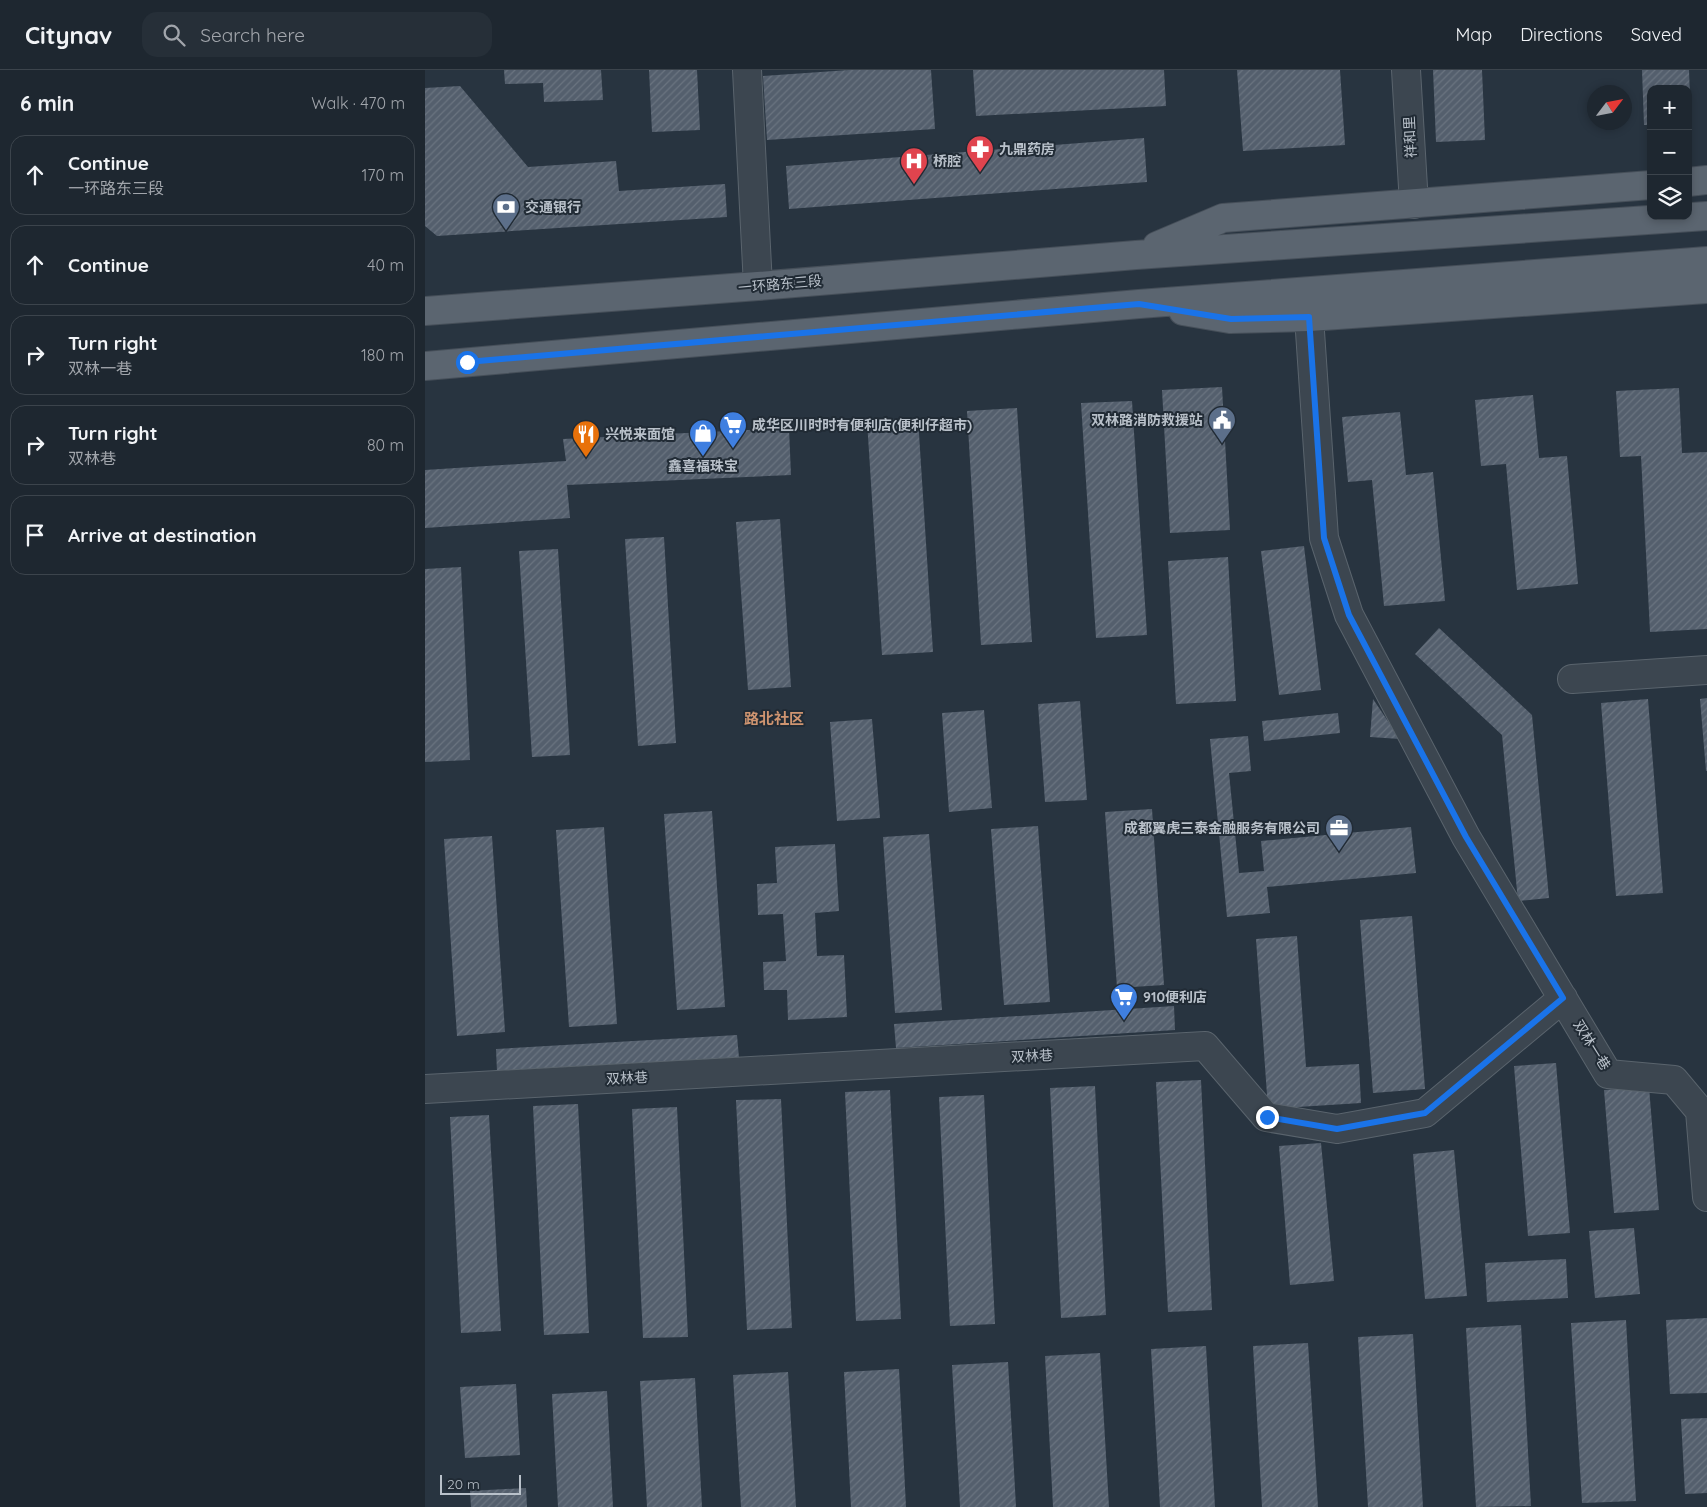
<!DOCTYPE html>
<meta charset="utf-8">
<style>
:root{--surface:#1e2730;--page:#262f38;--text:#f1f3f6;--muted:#a1a5ab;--line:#3c444c}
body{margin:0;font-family:Quicksand,"Noto Sans SC",sans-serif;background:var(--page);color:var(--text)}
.controls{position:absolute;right:15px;top:15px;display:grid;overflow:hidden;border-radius:10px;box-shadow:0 2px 8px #0003}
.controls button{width:45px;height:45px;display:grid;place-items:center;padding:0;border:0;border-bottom:1px solid var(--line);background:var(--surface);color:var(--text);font:25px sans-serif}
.compass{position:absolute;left:1162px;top:15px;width:45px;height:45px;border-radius:50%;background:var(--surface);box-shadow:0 2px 8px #0003;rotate:58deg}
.scale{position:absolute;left:15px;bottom:12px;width:81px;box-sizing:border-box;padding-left:5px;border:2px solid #b9c1ca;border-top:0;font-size:14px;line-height:18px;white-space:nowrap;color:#b9c1ca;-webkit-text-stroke:4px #212b35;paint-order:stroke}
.stop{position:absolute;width:15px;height:15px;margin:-11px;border:4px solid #1a73e8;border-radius:50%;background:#fff}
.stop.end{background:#1a73e8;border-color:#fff;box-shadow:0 1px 5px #0008}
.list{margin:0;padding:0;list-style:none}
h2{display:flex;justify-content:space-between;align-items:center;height:65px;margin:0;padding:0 20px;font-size:21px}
h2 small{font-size:16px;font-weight:400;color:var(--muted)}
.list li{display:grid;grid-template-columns:32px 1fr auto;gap:15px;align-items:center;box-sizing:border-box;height:80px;margin:0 10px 10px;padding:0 10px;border:1px solid var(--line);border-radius:15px}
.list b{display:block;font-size:19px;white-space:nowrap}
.list p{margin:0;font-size:16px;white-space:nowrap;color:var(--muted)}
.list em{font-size:16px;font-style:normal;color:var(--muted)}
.icon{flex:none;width:28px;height:28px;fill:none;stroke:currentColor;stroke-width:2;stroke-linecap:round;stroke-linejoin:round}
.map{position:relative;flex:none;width:1282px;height:1437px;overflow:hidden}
header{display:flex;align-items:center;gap:30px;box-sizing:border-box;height:70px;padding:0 25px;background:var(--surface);border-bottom:1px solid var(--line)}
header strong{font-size:24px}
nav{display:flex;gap:28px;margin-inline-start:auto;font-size:18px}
.search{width:350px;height:45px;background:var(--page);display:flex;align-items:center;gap:12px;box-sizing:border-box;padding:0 18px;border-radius:15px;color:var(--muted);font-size:19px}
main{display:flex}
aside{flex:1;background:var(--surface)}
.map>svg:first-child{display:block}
</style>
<header>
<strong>Citynav</strong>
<div class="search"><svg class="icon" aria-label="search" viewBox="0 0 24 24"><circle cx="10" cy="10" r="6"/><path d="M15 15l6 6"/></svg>Search here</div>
<nav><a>Map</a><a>Directions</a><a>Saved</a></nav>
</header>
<main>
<aside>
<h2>6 min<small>Walk · 470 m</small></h2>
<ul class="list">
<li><svg class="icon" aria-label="ahead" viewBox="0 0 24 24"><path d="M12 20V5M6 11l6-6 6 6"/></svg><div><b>Continue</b><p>一环路东三段</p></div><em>170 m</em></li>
<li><svg class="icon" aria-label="ahead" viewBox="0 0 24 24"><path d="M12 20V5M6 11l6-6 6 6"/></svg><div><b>Continue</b></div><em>40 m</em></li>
<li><svg class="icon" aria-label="right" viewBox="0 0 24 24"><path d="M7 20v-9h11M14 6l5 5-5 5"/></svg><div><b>Turn right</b><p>双林一巷</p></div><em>180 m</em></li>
<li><svg class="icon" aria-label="right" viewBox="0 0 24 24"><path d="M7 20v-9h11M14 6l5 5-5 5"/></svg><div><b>Turn right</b><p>双林巷</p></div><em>80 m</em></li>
<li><svg class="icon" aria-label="arrive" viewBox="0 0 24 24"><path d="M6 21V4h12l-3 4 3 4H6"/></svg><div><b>Arrive at destination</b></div></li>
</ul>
</aside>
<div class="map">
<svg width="1282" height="1437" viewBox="0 0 1282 1437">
<defs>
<pattern id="building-hatch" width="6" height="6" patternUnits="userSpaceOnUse" patternTransform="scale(1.25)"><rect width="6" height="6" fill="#545f6d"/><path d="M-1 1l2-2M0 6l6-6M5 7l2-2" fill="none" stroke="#6a7480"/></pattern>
</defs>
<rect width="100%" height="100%" fill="#283440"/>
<path fill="url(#building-hatch)" d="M 79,0 L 176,0 L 178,30 L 119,32 L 118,13 L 80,14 Z
M 224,0 L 272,0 L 275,60 L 227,62 Z
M 424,0 L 506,0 L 510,59 L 342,70 L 338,6 Z
M 548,0 L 739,0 L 741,36 L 551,46 Z
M 812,0 L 915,0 L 920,75 L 818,81 Z
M 1008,0 L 1057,0 L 1060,70 L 1011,72 Z
M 1217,0 L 1264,0 L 1266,53 L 1263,53 L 1263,19 L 1226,19 L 1226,55 L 1219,55 Z
M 35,16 L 103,97 L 191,91 L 194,121 L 300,114 L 302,147 L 12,166 L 0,156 L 0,18 Z
M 719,68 L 722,112 L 364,139 L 361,96 Z
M 797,317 L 805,460 L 745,463 L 737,320 Z
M 1254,318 L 1257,383 L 1282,382 L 1282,559 L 1225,562 L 1216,386 L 1195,387 L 1191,321 Z
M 1108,325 L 1114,388 L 1142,386 L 1153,514 L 1092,520 L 1081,394 L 1056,396 L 1050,330 Z
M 707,331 L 722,565 L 671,568 L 656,333 Z
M 592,338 L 607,572 L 556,575 L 542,341 Z
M 975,342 L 981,405 L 1008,402 L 1020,531 L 959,536 L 947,410 L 923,412 L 917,347 Z
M 493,348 L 508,582 L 457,585 L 442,351 Z
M 364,358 L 366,405 L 142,415 L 145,448 L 0,458 L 0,400 L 141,391 L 138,369 Z
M 355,449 L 366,617 L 323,620 L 311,452 Z
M 239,467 L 251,673 L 213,676 L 200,469 Z
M 879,476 L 896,620 L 854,625 L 836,481 Z
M 133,479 L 145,685 L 107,687 L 94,481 Z
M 803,487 L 811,631 L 751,634 L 743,491 Z
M 36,497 L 45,690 L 0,692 L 0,499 Z
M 1014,558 L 1107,645 L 1124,828 L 1093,831 L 1077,665 L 990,584 Z
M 1282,628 L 1282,701 L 1281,701 L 1275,629 Z
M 948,629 L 975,669 L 945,667 Z
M 1223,629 L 1238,823 L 1191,826 L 1176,633 Z
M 655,631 L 662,730 L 620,732 L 613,634 Z
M 559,640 L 567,738 L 524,742 L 517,643 Z
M 913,643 L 915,663 L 839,671 L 837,651 Z
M 447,649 L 455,748 L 412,751 L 405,652 Z
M 823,666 L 826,701 L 804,703 L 814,803 L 839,801 L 836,771 L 986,757 L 991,803 L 842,817 L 845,843 L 802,847 L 785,669 Z
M 727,739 L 739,915 L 692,918 L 680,742 Z
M 287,741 L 300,937 L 252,940 L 239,744 Z
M 613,756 L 625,932 L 579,935 L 566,759 Z
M 179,757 L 192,954 L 144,957 L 131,760 Z
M 504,764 L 517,940 L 470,943 L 458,767 Z
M 67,766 L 80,962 L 32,966 L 19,769 Z
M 410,774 L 414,841 L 390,843 L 392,886 L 419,885 L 422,947 L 363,950 L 362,920 L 339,920 L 338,892 L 361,891 L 358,844 L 333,845 L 332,814 L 352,813 L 350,777 Z
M 987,846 L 1000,1019 L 948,1023 L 935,850 Z
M 872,866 L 881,997 L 934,994 L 936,1033 L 843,1039 L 831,869 Z
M 749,936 L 750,960 L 471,978 L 469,954 Z
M 312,965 L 314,988 L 72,1002 L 71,979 Z
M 1131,993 L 1145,1163 L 1103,1166 L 1089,996 Z
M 776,1010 L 787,1240 L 743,1242 L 731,1012 Z
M 670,1016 L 681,1245 L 636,1248 L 625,1018 Z
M 1224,1017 L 1234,1140 L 1189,1143 L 1179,1020 Z
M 465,1020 L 476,1249 L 431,1251 L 420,1022 Z
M 559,1025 L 570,1254 L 525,1256 L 514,1027 Z
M 356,1029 L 367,1258 L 322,1260 L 311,1030 Z
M 153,1034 L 164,1263 L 119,1265 L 108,1036 Z
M 252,1037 L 263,1267 L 218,1268 L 207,1039 Z
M 64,1045 L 76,1261 L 36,1263 L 25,1047 Z
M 896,1073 L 909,1211 L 865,1215 L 854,1076 Z
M 1029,1080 L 1042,1226 L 1000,1229 L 988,1084 Z
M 1209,1158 L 1215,1224 L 1170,1228 L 1164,1161 Z
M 1141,1189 L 1143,1228 L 1062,1232 L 1060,1193 Z
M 1282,1248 L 1282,1323 L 1245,1324 L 1241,1250 Z
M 1201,1250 L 1211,1431 L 1157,1433 L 1146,1253 Z
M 1096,1255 L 1106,1436 L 1051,1437 L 1041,1258 Z
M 988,1264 L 998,1437 L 943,1437 L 933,1267 Z
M 883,1273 L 893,1437 L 837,1437 L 828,1276 Z
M 781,1276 L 790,1437 L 735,1437 L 726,1279 Z
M 675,1283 L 684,1437 L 628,1437 L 620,1286 Z
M 583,1292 L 591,1437 L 535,1437 L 527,1295 Z
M 474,1299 L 481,1437 L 426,1437 L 419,1302 Z
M 363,1302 L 371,1437 L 316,1437 L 308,1305 Z
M 270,1308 L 277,1437 L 222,1437 L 215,1311 Z
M 91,1314 L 95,1385 L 40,1388 L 35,1317 Z
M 182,1321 L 188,1437 L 133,1437 L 127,1324 Z
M 1282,1348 L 1282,1423 L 1260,1424 L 1256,1349 Z
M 101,1418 L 102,1437 L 46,1437 L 45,1421 Z"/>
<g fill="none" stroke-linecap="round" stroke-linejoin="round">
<g stroke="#5a646d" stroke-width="30">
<path id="minor" d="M 322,0 L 333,216
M 981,0 L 989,134
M 884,247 L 899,468 L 924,545 L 1041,767 L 1183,1004 L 1249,1010 L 1275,1041 L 1282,1127
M 1147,609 L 1282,600
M 0,1019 L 780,976 L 841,1047 L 912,1059 L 1000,1043 L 1138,928"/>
</g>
<g stroke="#464f59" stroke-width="30">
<path id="major" d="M 1263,112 L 1282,110
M 732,176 L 798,148 L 1226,115
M 0,241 L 333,216 L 711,185 L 1282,146
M 758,241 L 805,249 L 884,247 L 1282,219
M 0,296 L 714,234 L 1282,191"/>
</g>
<use href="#minor" stroke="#3c4650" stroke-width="28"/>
<use href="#major" stroke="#5b6570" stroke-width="28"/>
</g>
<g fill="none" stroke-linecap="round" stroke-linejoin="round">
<path stroke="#1a73e8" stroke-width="6" d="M 42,292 L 714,234 L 806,249 L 884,247 L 899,468 L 924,545 L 1041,767 L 1138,928 L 1000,1043 L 912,1059 L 842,1047"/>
</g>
<defs>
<g id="pharmacy-pin" transform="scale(1.4375)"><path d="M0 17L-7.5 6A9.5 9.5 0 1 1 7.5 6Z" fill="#e0444e" stroke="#212b35"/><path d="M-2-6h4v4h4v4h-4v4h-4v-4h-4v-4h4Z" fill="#fff"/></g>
<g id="hospital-pin" transform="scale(1.4375)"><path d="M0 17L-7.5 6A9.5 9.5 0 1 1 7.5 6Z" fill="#e0444e" stroke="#212b35"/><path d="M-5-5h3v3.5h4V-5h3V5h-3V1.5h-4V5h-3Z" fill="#fff"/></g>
<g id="bank-pin" transform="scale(1.4375)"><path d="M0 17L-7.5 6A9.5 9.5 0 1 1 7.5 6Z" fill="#5c6f8a" stroke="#212b35"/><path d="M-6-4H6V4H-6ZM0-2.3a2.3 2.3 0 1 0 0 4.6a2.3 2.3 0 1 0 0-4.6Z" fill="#fff"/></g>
<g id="civic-pin" transform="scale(1.4375)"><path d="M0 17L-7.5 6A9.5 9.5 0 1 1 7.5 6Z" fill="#5c6f8a" stroke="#212b35"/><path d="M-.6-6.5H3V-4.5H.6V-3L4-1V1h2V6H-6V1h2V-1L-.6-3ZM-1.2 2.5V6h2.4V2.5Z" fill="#fff"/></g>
<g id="supermarket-pin" transform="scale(1.4375)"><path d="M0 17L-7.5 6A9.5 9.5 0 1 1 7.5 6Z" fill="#3f7fe0" stroke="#212b35"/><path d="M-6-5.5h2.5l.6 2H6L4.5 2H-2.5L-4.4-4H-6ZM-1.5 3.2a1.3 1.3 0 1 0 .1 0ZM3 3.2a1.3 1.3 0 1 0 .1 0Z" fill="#fff"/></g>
<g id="shop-pin" transform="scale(1.4375)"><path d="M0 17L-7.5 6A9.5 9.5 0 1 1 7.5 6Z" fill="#3f7fe0" stroke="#212b35"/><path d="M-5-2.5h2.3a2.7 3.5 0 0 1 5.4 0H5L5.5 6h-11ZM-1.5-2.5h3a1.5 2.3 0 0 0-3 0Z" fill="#fff"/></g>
<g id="restaurant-pin" transform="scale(1.4375)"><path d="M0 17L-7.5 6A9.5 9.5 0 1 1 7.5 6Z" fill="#e8710a" stroke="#212b35"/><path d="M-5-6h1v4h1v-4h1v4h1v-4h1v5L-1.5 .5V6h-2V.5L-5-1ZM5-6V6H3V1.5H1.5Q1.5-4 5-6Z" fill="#fff"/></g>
<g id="office-pin" transform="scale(1.4375)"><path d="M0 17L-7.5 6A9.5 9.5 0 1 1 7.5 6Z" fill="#5c6f8a" stroke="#212b35"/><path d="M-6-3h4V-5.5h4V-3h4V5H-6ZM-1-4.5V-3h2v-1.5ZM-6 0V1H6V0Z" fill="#fff"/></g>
</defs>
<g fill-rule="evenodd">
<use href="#pharmacy-pin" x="555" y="79"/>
<use href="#hospital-pin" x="489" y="91"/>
<use href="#bank-pin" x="81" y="137"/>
<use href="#civic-pin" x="797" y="350"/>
<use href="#supermarket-pin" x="308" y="355"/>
<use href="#shop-pin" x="278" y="363"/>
<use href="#restaurant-pin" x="161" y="364"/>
<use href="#office-pin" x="914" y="758"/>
<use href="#supermarket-pin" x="699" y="927"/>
</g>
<g text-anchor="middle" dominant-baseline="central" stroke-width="4" stroke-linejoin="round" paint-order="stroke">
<g font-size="14" fill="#b9c1ca" stroke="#212b35">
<text transform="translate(985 67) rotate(-93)">祥和里</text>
<text transform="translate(355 214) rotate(-5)">一环路东三段</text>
<text transform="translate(1167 975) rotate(58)">双林一巷</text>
<text transform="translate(607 986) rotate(-3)">双林巷</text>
<text transform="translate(202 1008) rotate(-3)">双林巷</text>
</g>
<g font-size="14" font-weight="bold" fill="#b9c1ca" stroke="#212b35" text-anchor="start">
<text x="574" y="79">九鼎药房</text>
<text x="508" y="91">桥腔</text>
<text x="100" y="137">交通银行</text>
<text x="778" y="350" text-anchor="end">双林路消防救援站</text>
<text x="327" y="355">成华区川时时有便利店(便利仔超市)</text>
<text x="180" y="364">兴悦来面馆</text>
<text x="278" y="396" text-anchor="middle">鑫喜福珠宝</text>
<text x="895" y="758" text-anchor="end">成都翼虎三泰金融服务有限公司</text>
<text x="718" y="927">910便利店</text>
</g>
<g font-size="15" font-weight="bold" fill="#ce9470" stroke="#212b35">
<text x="349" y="648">路北社区</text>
</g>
</g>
</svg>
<div class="controls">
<button>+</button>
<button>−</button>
<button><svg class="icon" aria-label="layers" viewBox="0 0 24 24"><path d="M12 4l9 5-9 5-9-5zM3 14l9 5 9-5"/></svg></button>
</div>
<svg class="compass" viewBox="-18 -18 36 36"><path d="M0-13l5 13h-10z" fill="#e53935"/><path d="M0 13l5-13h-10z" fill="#a1a5ab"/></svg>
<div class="scale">20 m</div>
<div class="stop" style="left:42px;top:292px"></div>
<div class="stop end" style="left:842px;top:1047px"></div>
</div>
</main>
